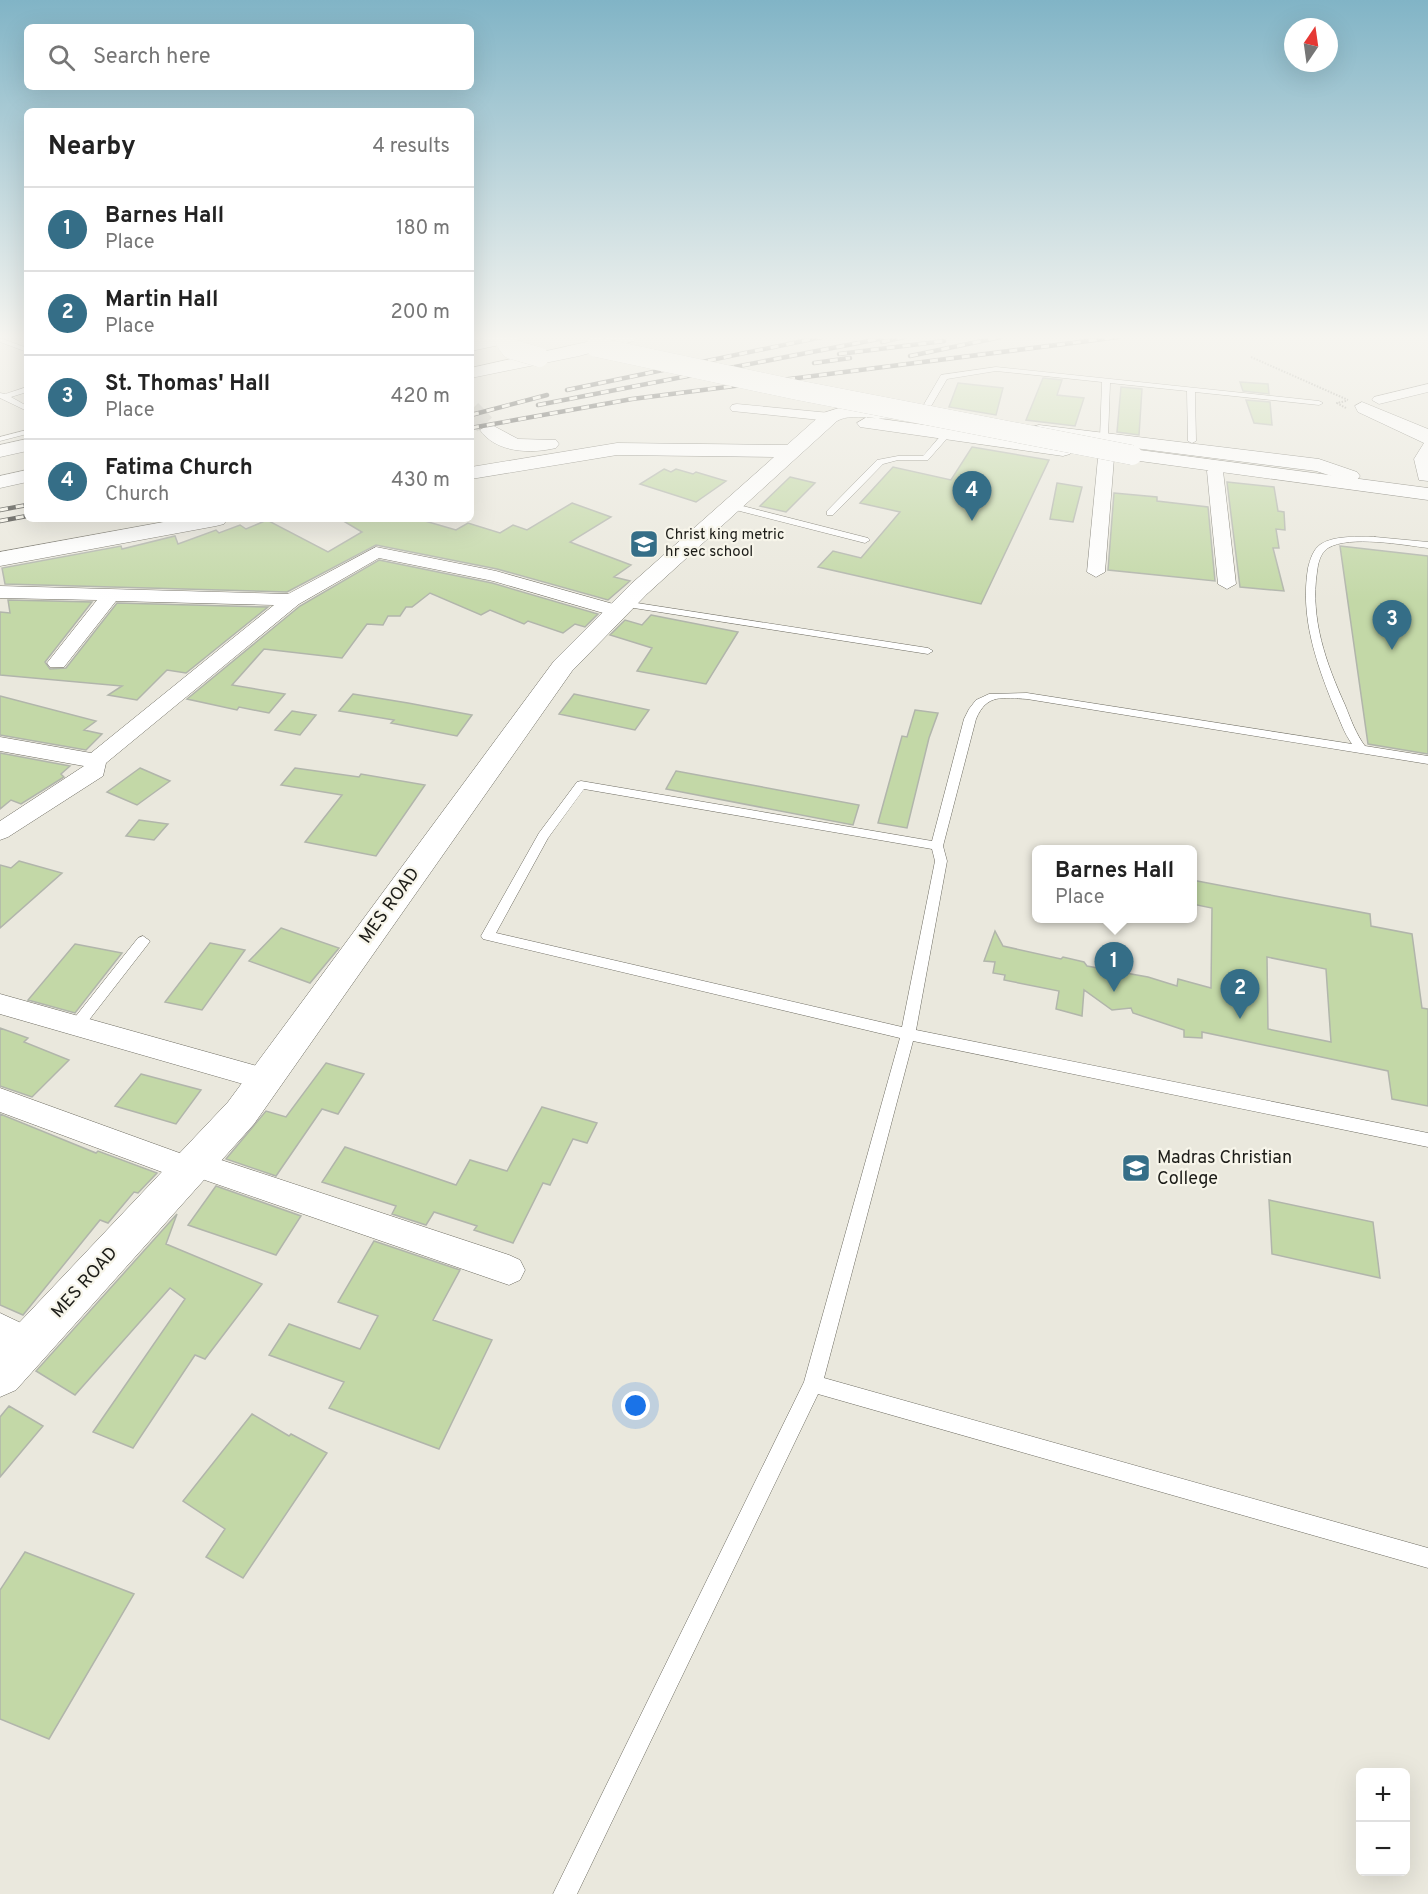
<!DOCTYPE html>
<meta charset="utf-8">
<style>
:root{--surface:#fff;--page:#f2f2f2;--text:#222;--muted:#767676;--line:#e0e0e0;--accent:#356e87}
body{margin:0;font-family:Overpass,sans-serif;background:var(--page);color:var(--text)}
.controls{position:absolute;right:18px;bottom:18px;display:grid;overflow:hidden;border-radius:9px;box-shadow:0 6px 24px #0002}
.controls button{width:54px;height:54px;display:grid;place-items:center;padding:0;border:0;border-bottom:2px solid var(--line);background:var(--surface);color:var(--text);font:30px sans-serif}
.compass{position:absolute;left:1284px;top:18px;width:54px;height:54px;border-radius:50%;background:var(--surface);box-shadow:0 6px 24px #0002;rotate:13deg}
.you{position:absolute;left:636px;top:1406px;width:21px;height:21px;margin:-15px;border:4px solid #fff;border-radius:50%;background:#1a73e8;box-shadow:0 0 0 9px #1a73e833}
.badge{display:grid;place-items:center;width:39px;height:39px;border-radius:50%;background:var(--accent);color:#fff;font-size:20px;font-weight:700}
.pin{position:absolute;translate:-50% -50px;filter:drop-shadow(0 2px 3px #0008)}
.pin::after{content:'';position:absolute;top:32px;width:21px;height:18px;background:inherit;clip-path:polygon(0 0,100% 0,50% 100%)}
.popup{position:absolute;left:1032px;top:845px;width:165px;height:78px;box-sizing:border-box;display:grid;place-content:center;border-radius:9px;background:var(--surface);filter:drop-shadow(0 2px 4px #0005);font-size:20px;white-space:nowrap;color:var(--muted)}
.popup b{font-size:22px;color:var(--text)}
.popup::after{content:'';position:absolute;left:50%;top:100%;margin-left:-12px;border:12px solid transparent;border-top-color:var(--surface)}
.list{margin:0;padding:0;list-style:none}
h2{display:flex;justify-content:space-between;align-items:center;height:78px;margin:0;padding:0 24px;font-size:26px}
h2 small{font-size:20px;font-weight:400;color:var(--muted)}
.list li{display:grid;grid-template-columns:39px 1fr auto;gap:18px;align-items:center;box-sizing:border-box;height:84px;padding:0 24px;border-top:2px solid var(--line)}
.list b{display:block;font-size:22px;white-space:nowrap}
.list p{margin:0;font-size:20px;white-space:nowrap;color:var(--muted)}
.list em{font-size:20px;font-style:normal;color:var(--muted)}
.icon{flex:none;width:33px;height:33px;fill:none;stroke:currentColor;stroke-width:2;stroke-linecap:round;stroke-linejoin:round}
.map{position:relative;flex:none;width:1428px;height:1894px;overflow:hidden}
.search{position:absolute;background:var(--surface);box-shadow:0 6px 24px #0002;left:24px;top:24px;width:450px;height:66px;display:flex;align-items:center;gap:15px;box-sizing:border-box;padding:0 21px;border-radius:9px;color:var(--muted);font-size:22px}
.panel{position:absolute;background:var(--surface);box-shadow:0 6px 24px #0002;left:24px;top:108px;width:450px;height:414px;border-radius:9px}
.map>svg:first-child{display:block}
</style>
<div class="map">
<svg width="1428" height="1894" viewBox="0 0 1428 1894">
<rect width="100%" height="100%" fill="#eae8dd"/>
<path fill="#c3d8a7" stroke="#b1b5ab" stroke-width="1.5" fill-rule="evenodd" d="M 1043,378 L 1062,380 L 1057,395 L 1084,398 L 1075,426 L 1026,420 Z
M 1240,382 L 1268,384 L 1269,394 L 1243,391 Z
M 958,383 L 1003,388 L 996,415 L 949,407 Z
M 1121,387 L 1142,389 L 1139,435 L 1117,432 Z
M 1246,400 L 1270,402 L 1272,425 L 1254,423 Z
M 972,447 L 1049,460 L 981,604 L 818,567 L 833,551 L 861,558 L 900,512 L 860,503 L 893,467 L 951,480 Z
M 664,469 L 671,472 L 676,469 L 693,474 L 696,472 L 726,481 L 696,502 L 640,484 Z
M 790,477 L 815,483 L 786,512 L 760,506 Z
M 1227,482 L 1274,487 L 1278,511 L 1284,512 L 1285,530 L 1276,529 L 1279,548 L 1273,548 L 1284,591 L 1240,587 Z
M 1057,483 L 1082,487 L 1073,522 L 1050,519 Z
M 1114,493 L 1157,497 L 1157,501 L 1208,507 L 1215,581 L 1108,570 Z
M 572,503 L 611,517 L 570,542 L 631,565 L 614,577 L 630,581 L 608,600 L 497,569 L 376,545 L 287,592 L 5,584 L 2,568 L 121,546 L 122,549 L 175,536 L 178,544 L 216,530 L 219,533 L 240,525 L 246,529 L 267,520 L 328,552 L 362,532 L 340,519 L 418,519 L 456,530 L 468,523 L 500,533 L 513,525 L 527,530 Z
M 1340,546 L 1428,556 L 1428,754 L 1368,744 Z
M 379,560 L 492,583 L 598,614 L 585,627 L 575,624 L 563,633 L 528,621 L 524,624 L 490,610 L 481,615 L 430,593 L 412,607 L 406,607 L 400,616 L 388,616 L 383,625 L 367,624 L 342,658 L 264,649 L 232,685 L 285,694 L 269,713 L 239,707 L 237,710 L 187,699 L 300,606 Z
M 8,600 L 92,602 L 45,662 L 50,669 L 66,668 L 117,603 L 268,607 L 186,673 L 167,670 L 137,700 L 108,695 L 122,686 L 0,675 L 0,612 L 10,613 Z
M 651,615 L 738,632 L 706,684 L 637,671 L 652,648 L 610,635 L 625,620 L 642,625 Z
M 353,694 L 408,703 L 472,715 L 457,736 L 391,723 L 394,720 L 339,711 Z
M 574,694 L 649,710 L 635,730 L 559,714 Z
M 0,696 L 96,721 L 84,730 L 102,734 L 86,750 L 0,735 Z
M 915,710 L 938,713 L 929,738 L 907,828 L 878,823 L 902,736 L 907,737 Z
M 292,711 L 316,715 L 300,735 L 275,730 Z
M 0,753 L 70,766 L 61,774 L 64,777 L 21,804 L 11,800 L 0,809 Z
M 140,768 L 170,781 L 137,805 L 107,792 Z
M 295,768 L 359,777 L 361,774 L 425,785 L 376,856 L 305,842 L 342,795 L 281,785 Z
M 676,771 L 859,805 L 853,825 L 666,789 Z
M 139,820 L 168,824 L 154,840 L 126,836 Z
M 19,861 L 62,873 L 0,928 L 0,865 L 11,868 Z
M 1192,880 L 1370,914 L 1371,926 L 1412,934 L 1422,1008 L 1428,1009 L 1428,1106 L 1392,1099 L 1388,1071 L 1202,1032 L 1202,1038 L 1184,1037 L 1184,1030 L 1133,1013 L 1131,1008 L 1112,1010 L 1084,990 L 1082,1016 L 1056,1009 L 1059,991 L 1004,980 L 1005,975 L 993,973 L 995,962 L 984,961 L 995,931 L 1003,946 L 1061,959 L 1063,957 L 1084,962 L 1087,966 L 1148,977 L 1177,986 L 1178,979 L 1211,988 L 1212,908 L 1192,904 ZM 1267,957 L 1326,969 L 1331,1042 L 1268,1029 Z
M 281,928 L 339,948 L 310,983 L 249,961 Z
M 210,943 L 245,950 L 202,1010 L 165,1002 Z
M 75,944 L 122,953 L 75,1013 L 28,1000 Z
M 0,1028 L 28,1038 L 24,1042 L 69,1060 L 32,1097 L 0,1086 Z
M 326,1063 L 364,1074 L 338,1114 L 322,1109 L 276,1176 L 226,1159 L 266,1111 L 286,1117 Z
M 141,1074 L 201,1090 L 176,1124 L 115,1106 Z
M 542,1107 L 597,1123 L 587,1143 L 573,1139 L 550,1185 L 543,1183 L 513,1243 L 474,1230 L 477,1226 L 434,1212 L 426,1225 L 392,1214 L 396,1206 L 322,1182 L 345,1147 L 456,1185 L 470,1160 L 507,1171 Z
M 0,1114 L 96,1153 L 98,1151 L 157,1173 L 138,1193 L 134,1192 L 108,1223 L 100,1220 L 23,1315 L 0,1305 Z
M 216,1186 L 301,1216 L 276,1255 L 188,1225 Z
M 1269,1200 L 1373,1222 L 1380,1278 L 1272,1254 Z
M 177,1214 L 166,1244 L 262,1284 L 205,1359 L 195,1355 L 133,1448 L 93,1432 L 185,1299 L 170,1288 L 75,1395 L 36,1371 Z
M 374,1241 L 460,1270 L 433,1320 L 492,1340 L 439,1449 L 329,1408 L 344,1382 L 269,1355 L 289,1324 L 360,1349 L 378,1316 L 338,1302 Z
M 9,1406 L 43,1426 L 0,1477 L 0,1417 Z
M 252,1414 L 289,1436 L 291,1434 L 327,1453 L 243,1578 L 206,1557 L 225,1529 L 183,1501 Z
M 25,1552 L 134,1594 L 49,1739 L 0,1719 L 0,1590 Z"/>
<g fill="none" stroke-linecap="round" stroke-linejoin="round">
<path stroke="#cbc9bf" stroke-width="20" stroke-dasharray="20 10" stroke-linecap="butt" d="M 471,410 L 490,430"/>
<g stroke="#6e6c62" stroke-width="1">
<path id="lane" d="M 0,338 L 27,348 L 27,352 L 0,342 Z
M 996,367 L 1319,401 L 1323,403 L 1319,405 L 1195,392 L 1196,441 L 1192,443 L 1188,441 L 1187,391 L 1110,383 L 1108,438 L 1104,440 L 1100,438 L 1102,382 L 996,371 L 947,379 L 923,420 L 916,418 L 941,375 Z
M 27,387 L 27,392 L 11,397 L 27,406 L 27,411 L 0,398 L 0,393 L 5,394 Z
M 27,430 L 27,434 L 0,441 L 0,437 Z
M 944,432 L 951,434 L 928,460 L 898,460 L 883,464 L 833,515 L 827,515 L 827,511 L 877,460 L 898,456 L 923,456 Z
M 731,503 L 868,538 L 870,540 L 865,543 L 728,508 L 728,504 Z
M 1375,537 L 1428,542 L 1428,548 C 1403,545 1350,535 1328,548 C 1320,553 1318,564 1317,572 C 1310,619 1326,663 1345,705 C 1351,720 1356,734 1365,746 L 1428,756 L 1428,764 L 1027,699 C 1003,698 987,693 976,719 L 943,846 L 947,861 L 916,1030 L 1428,1133 L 1428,1147 L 913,1041 L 824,1378 L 1428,1548 L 1428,1568 L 818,1394 L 577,1894 L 553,1894 L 804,1382 L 900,1038 L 483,939 L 481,936 L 539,833 L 577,782 L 581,781 L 932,841 L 964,719 L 969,709 L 976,700 L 989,694 L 1027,693 L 1352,744 C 1344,733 1340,720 1334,707 C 1316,662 1300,617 1308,568 C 1310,560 1313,549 1321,544 C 1335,535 1359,537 1375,537 ZM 584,789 L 932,849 L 935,861 L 902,1027 L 496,933 L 548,838 Z
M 624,601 L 928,648 L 933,651 L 928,654 L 621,606 L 619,604 Z
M 143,936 L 150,941 L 148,944 L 82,1029 L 72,1029 L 70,1025 L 72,1021 L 138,938 Z"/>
</g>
<g stroke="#6e6c62" stroke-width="1">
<path id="street" d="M 1428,384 L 1428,392 L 1379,404 L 1372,400 L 1374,397 Z
M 1362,402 L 1428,429 L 1428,481 L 1419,480 L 1414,459 L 1424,443 L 1358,412 L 1355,406 Z
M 737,404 L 830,413 L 837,417 L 830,421 L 732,411 L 730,408 L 732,405 Z
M 1106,453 L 1114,458 L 1105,572 L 1096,577 L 1087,572 L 1098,458 Z
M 1215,466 L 1223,471 L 1236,584 L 1227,589 L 1218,584 L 1207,471 Z
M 376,547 L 496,571 L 624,607 L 626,611 L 617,617 L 493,581 L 379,558 L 299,604 L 106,763 L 103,776 L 8,837 L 0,840 L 0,821 L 84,766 L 0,751 L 0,737 L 91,753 L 274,605 L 116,601 L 64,667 L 50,667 L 47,663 L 97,600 L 0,598 L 0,586 L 288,594 Z
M 0,994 L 264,1068 L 274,1071 L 278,1079 L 274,1087 L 264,1090 L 0,1014 Z
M 0,1088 L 185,1155 L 194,1151 L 509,1255 L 520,1260 L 525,1270 L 520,1280 L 509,1285 L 199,1178 L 189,1182 L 0,1112 Z
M 0,1313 L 42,1333 L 47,1344 L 42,1355 L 30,1360 L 0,1346 Z"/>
</g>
<g stroke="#6e6c62" stroke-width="1">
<path id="secondary" d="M 471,337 L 482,337 L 471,343 Z
M 852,404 L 892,408 L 902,414 C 893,426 855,410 837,421 L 647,594 L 572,671 L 254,1124 L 16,1390 L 0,1397 L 0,1343 L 228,1102 L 554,661 L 631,584 L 774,457 L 617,455 L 471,479 L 471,467 L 617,443 L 787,445 L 823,413 Z
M 867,417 L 1063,444 L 1070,446 L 1073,450 L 1070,454 L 1063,456 L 860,427 L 857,423 Z
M 490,424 L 518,439 L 556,440 L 559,444 L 556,448 C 531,454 496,453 480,430 Z
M 1039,425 L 1319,459 L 1357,472 L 1360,476 L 1357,480 L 1350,482 L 1316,471 L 1032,435 L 1029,431 L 1032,427 Z
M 180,519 L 227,519 L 224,524 L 216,526 L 0,566 L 0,552 Z"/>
</g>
<g stroke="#6e6c62" stroke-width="1">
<path id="primary" d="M 488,337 L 516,337 L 517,338 L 514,342 L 471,351 L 471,341 Z
M 609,337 L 636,337 L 634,341 L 579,356 L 471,378 L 471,368 Z
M 27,439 L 27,451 L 0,457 L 0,445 Z
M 1132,449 L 1428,488 L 1428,500 L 1125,459 L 1122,455 L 1125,451 Z
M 27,470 L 27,482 L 0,488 L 0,476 Z"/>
</g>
<path stroke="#9e9d95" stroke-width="2" stroke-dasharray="1.5 1.5" stroke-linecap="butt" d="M 1251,357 L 1348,400
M 1346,401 L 1337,403 L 1346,408"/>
<use href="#lane" fill="#fff" fill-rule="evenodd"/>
<use href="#street" fill="#fff" fill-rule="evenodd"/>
<use href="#secondary" fill="#fff" fill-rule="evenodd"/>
<use href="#primary" fill="#fff" fill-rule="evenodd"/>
<g stroke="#3d3d38" stroke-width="4.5">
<path id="rail" d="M 882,342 L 904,337
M 839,354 L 944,341
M 910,356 L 1001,337
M 814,363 L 850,358
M 567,390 L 822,337
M 538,405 L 889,337
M 471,415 L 547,395
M 471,428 L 632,399 L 1119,337
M 0,510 L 27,505
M 0,521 L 27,516"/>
</g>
<use href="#rail" stroke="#f7f5ea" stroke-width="3" stroke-dasharray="8" stroke-linecap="butt"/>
<g stroke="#6e6c62" stroke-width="20" stroke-linecap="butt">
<path id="primary-bridge" d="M 508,337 L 506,342 L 511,349 L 539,357
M 596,347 L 797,390 L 1132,455"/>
</g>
<use href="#primary-bridge" stroke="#fff" stroke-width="20"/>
</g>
<linearGradient id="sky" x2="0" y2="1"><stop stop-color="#81b4c6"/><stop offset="0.56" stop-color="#f6f5f0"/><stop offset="1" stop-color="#f6f5f0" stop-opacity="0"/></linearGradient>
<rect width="1428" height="602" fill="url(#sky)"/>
<defs>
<g id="school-square" transform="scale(1.5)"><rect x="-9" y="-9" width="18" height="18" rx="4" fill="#356e87" stroke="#f7f5ea"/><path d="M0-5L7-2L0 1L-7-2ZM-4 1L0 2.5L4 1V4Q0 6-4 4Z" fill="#fff"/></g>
<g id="university-square" transform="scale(1.5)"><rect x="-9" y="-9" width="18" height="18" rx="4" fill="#356e87" stroke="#f7f5ea"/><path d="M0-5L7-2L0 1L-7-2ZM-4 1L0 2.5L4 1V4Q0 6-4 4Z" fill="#fff"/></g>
</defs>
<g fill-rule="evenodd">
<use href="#school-square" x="644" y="544"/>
<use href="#university-square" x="1136" y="1168"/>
</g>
<g text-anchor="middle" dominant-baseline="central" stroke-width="4.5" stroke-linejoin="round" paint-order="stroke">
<g font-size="15" fill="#1c1c18" stroke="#f7f5ea" text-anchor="start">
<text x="665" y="535">Christ king metric<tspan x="665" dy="17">hr sec school</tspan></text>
</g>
<g font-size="18" fill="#1c1c18" stroke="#f7f5ea">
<text transform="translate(390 906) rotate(-54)">MES ROAD</text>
<text transform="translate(85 1283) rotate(-48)">MES ROAD</text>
</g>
<g font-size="18" fill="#1c1c18" stroke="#f7f5ea" text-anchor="start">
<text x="1157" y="1158">Madras Christian<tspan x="1157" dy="21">College</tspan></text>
</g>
</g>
</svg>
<div class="controls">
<button>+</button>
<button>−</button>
</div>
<svg class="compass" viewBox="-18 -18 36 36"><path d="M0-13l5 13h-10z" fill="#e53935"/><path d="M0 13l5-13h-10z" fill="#767676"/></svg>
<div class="you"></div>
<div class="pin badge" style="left:1114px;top:992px">1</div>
<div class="popup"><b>Barnes Hall</b>Place</div>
<div class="pin badge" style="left:1240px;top:1019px">2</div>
<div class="pin badge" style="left:1392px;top:650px">3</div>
<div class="pin badge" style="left:972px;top:521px">4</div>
<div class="search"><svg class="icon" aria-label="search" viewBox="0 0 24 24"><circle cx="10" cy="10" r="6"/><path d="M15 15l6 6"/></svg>Search here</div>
<section class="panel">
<h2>Nearby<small>4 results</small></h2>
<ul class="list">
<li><span class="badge">1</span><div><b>Barnes Hall</b><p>Place</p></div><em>180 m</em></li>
<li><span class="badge">2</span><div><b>Martin Hall</b><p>Place</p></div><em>200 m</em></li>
<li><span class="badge">3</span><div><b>St. Thomas' Hall</b><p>Place</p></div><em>420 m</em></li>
<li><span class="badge">4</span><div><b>Fatima Church</b><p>Church</p></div><em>430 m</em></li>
</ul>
</section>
</div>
